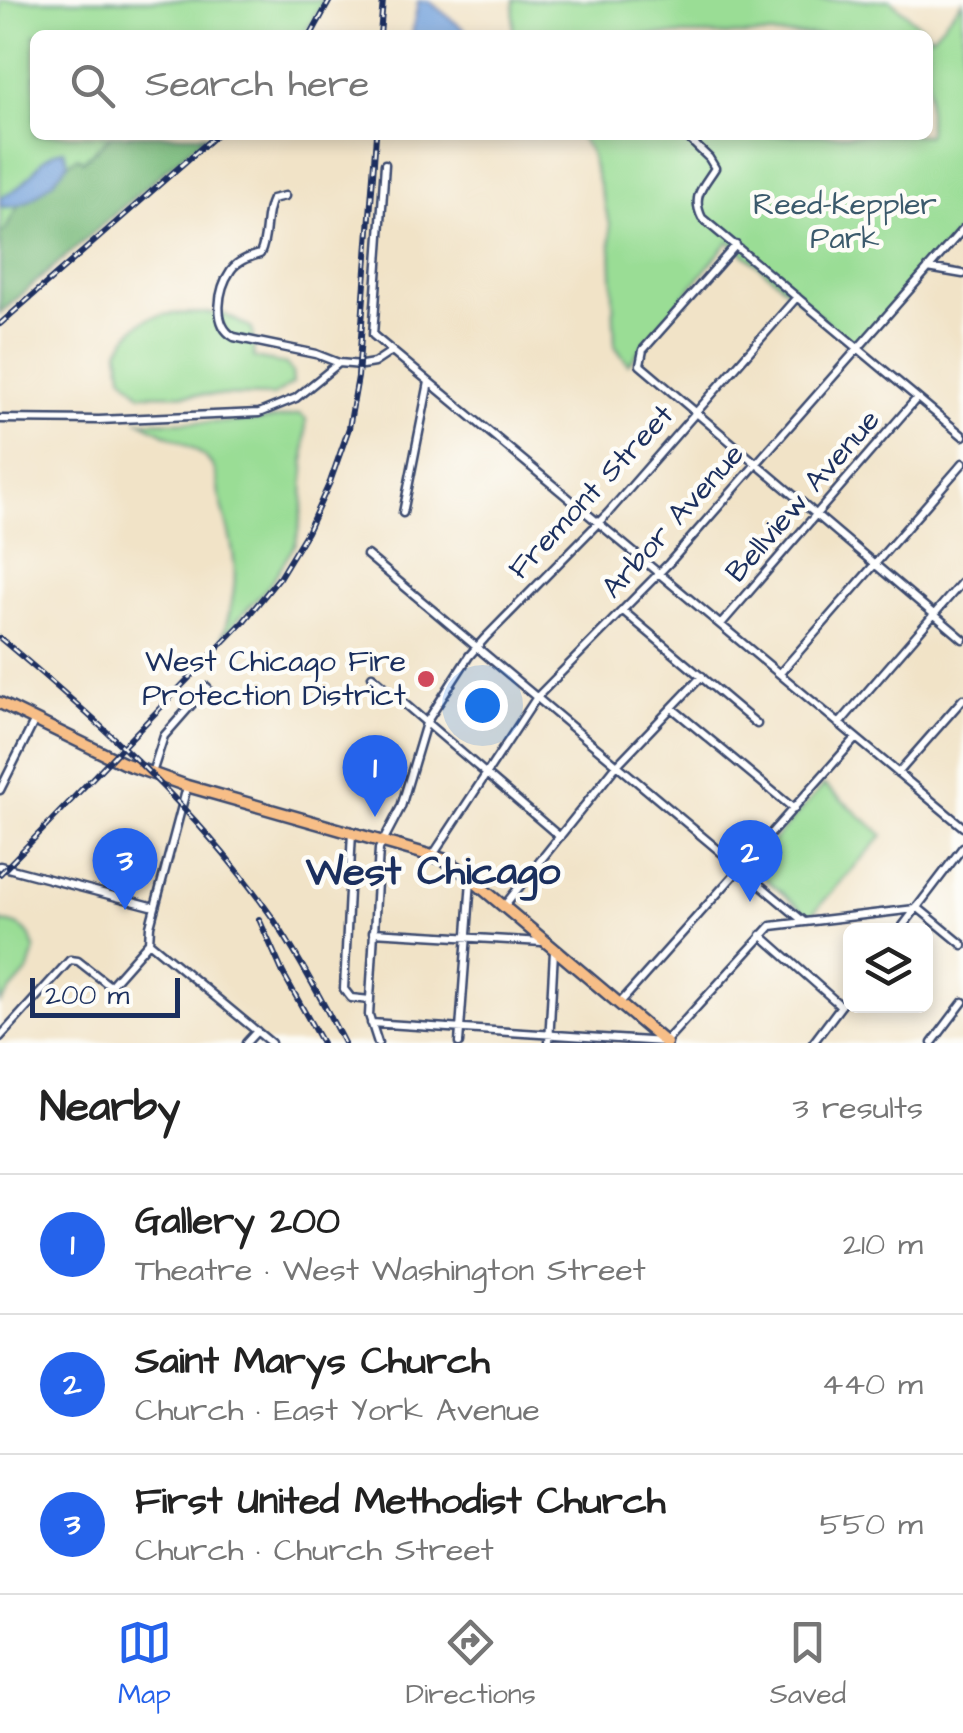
<!DOCTYPE html>
<meta charset="utf-8">
<style>
:root{--surface:#fff;--page:#f2f2f2;--text:#222;--muted:#767676;--line:#e0e0e0;--accent:#2563eb}
body{margin:0;font-family:"Architects Daughter",sans-serif;background:var(--page);color:var(--text)}
.controls{position:absolute;right:30px;bottom:30px;display:grid;overflow:hidden;border-radius:15px;box-shadow:0 5px 15px #0003}
.controls button{width:90px;height:90px;display:grid;place-items:center;padding:0;border:0;border-bottom:2px solid var(--line);background:var(--surface);color:var(--text);font:50px sans-serif}
.scale{position:absolute;left:30px;bottom:25px;width:150px;box-sizing:border-box;padding-left:10px;border:5px solid #1b2f5e;border-top:0;font-size:28px;line-height:35px;white-space:nowrap;color:#1b2f5e;-webkit-text-stroke:8px #fdfcf7;paint-order:stroke}
.you{position:absolute;left:482px;top:705px;width:35px;height:35px;margin:-25px;border:8px solid #fff;border-radius:50%;background:#1a73e8;box-shadow:0 0 0 15px #1a73e833}
.badge{display:grid;place-items:center;width:65px;height:65px;border-radius:50%;background:var(--accent);color:#fff;font-size:32px;font-weight:700}
.pin{position:absolute;translate:-50% -82px;filter:drop-shadow(0 2px 5px #0008)}
.pin::after{content:'';position:absolute;top:52px;width:35px;height:30px;background:inherit;clip-path:polygon(0 0,100% 0,50% 100%)}
.list{margin:0;padding:0;list-style:none}
h2{display:flex;justify-content:space-between;align-items:center;height:130px;margin:0;padding:0 40px;font-size:42px}
h2 small{font-size:32px;font-weight:400;color:var(--muted)}
.list li{display:grid;grid-template-columns:65px 1fr auto;gap:30px;align-items:center;box-sizing:border-box;height:140px;padding:0 40px;border-top:2px solid var(--line)}
.list b{display:block;font-size:38px;white-space:nowrap}
.list p{margin:0;font-size:32px;white-space:nowrap;color:var(--muted)}
.list em{font-size:32px;font-style:normal;color:var(--muted)}
.icon{flex:none;width:55px;height:55px;fill:none;stroke:currentColor;stroke-width:2;stroke-linecap:round;stroke-linejoin:round}
.map{position:relative;flex:none;width:963px;height:1043px;overflow:hidden}
.search{position:absolute;background:var(--surface);box-shadow:0 5px 15px #0003;left:30px;right:30px;top:30px;height:110px;display:flex;align-items:center;gap:25px;box-sizing:border-box;padding:0 35px;border-radius:15px;color:var(--muted);font-size:38px}
.sheet{height:550px;background:var(--surface)}
nav{display:flex;justify-content:space-around;align-items:center;box-sizing:border-box;height:140px;border-top:2px solid var(--line);background:var(--surface);font-size:28px;color:var(--muted)}
nav a{display:grid;justify-items:center;gap:5px}
nav .on{color:var(--accent)}
.map>svg:first-child{display:block}
</style>
<div class="map">
<svg width="963" height="1043" viewBox="0 0 963 1043">
<rect width="100%" height="100%" fill="#fdfcf7"/>
<filter id="ink" filterUnits="userSpaceOnUse"><feTurbulence type="fractalNoise" baseFrequency=".01" numOctaves="2"/><feDisplacementMap in="SourceGraphic" scale="20" xChannelSelector="R" yChannelSelector="G"/><feConvolveMatrix kernelMatrix="1 2 1 2 8 2 1 2 1" color-interpolation-filters="sRGB"/></filter>
<filter id="wash" filterUnits="userSpaceOnUse"><feTurbulence type="fractalNoise" baseFrequency=".0048" numOctaves="4" result="noise"/><feDisplacementMap in="SourceGraphic" scale="40" xChannelSelector="R" yChannelSelector="G"/><feGaussianBlur stdDeviation="2.25" result="paint"/><feColorMatrix in="noise" values="0 0 0 0 0 0 0 0 0 0 0 0 0 0 0 0 0 1.4 0 .05"/><feComposite in="paint" operator="in"/></filter>
<g filter="url(#wash)">
<rect width="100%" height="100%" fill="#f1e3c7"/>
<path fill="#9add95" stroke="#5a867a" stroke-width="2.5" d="M 0,0 L 324,0 L 304,35 L 35,35 L 35,135 L 206,135 L 0,313 Z
M 514,0 L 890,0 L 932,36 L 963,1 L 963,226 L 857,348 L 729,241 L 628,364 L 615,346 L 610,224 L 589,150 L 578,135 L 928,135 L 928,35 L 513,35 Z
M 210,313 L 224,314 L 252,329 L 254,358 L 286,364 L 292,372 L 293,383 L 273,396 L 140,394 L 122,375 L 119,350 C 142,307 166,315 210,313 Z
M 300,414 L 306,419 L 303,504 L 296,543 L 270,584 L 222,637 C 243,578 235,555 220,498 C 217,489 218,475 213,467 C 202,448 160,433 140,421 C 193,422 248,426 300,414 Z
M 824,785 L 883,835 L 812,914 L 807,914 L 750,866 Z
M 0,918 L 1,922 C 20,922 32,932 35,950 L 29,970 L 0,1003 Z"/>
<path fill="#7bbc7e" stroke="#4b766e" stroke-width="2.5" d="M 112,135 L 206,135 L 0,313 L 0,232 L 5,231 L 19,204 L 29,201 L 68,163 L 78,157 L 83,161 Z"/>
<path fill="#73a1db" stroke="#47689c" stroke-width="2.5" d="M 418,1 L 429,1 L 471,35 L 412,35 Z
M 64,150 L 68,163 C 54,182 25,213 0,206 L 0,198 C 7,194 15,190 21,185 C 36,172 43,152 64,150 Z"/>
</g>
<g filter="url(#ink)">
<g fill="none" stroke-linecap="round" stroke-linejoin="round">
<g stroke="#3b4a6e" stroke-width="11">
<path id="minor" d="M 685,135 L 709,158 L 715,168 C 703,187 691,196 702,218 L 963,436
M 385,164 L 373,335 L 963,827
M 285,196 L 272,199 C 263,217 269,235 260,254 C 250,257 238,260 231,270 C 218,289 212,325 234,337 L 316,354 L 339,363 L 362,365 L 374,363 L 392,351
M 736,245 L 643,350 L 640,365 L 963,639
M 928,268 L 963,274
M 0,419 L 99,420 L 259,413 L 296,398 L 339,363
M 403,513 L 429,382
M 367,555 L 803,921
M 622,610 L 757,724
M 722,623 L 917,398
M 781,672 L 963,463
M 372,676 L 560,837
M 672,708 L 794,809
M 839,724 L 963,581
M 152,773 L 164,736 L 207,687
M 898,773 L 963,699
M 0,790 L 35,720
M 352,832 L 344,989 L 351,998 L 370,1000
M 433,855 L 537,697 L 669,563 L 963,229
M 0,866 L 155,907
M 504,906 L 617,765 L 702,676
M 917,907 L 963,945
M 899,931 L 963,847
M 373,932 L 542,942
M 761,935 L 841,1006
M 149,942 L 271,1043
M 619,1004 L 856,738
M 371,1023 L 664,1042
M 0,1037 L 70,960 L 78,961 L 110,986 L 149,942 L 150,926 L 187,787
M 246,1043 L 257,1031
M 378,1043 L 369,1015 L 379,849 L 401,807 L 426,723 L 469,656 L 485,638 L 608,513 L 797,297
M 459,1043 L 471,880
M 549,1043 L 554,951
M 664,1043 L 771,926 L 915,909
M 813,1043 L 850,994
M 932,1043 L 963,1002"/>
</g>
<g stroke="#3b4a6e" stroke-width="15">
<path id="major" d="M 0,703 L 123,763 L 187,786 L 443,859 L 458,868 L 666,1043"/>
</g>
<use href="#minor" stroke="#fff" stroke-width="6"/>
<use href="#major" stroke="#f7be87" stroke-width="10"/>
<g stroke="#1b2f5e" stroke-width="6">
<path id="rail" d="M 311,35 L 330,0
M 380,35 L 383,0
M 0,324 L 216,135
M 0,638 C 99,721 197,810 272,917 C 299,957 322,1000 344,1043
M 0,874 L 244,621 L 279,578 L 307,532 L 330,482 L 349,428 L 358,377 L 376,135
M 259,919 L 283,973 L 322,1043"/>
</g>
<use href="#rail" stroke="#fdfcf7" stroke-width="2.5" stroke-dasharray="8" stroke-linecap="butt"/>
</g>
</g>
<circle fill="#d1495b" stroke="#fdfcf7" stroke-width="4" cx="426" cy="679" r="10"/>
<g text-anchor="middle" dominant-baseline="central" stroke-width="9" stroke-linejoin="round" paint-order="stroke">
<g font-size="30" fill="#3b5a6c" stroke="#fdfcf7">
<text x="845" y="205">Reed-Keppler<tspan x="845" dy="34">Park</tspan></text>
</g>
<g font-size="30" fill="#1b2f5e" stroke="#fdfcf7">
<text transform="translate(591 492) rotate(-47)">Fremont Street</text>
<text transform="translate(803 496) rotate(-49)">Bellview Avenue</text>
<text transform="translate(673 521) rotate(-48)">Arbor Avenue</text>
</g>
<g font-size="30" fill="#1b2f5e" stroke="#fdfcf7" text-anchor="end">
<text x="406" y="662">West Chicago Fire<tspan x="406" dy="34">Protection District</tspan></text>
</g>
<g font-size="40" font-weight="bold" fill="#1b2f5e" stroke="#fdfcf7">
<text x="433" y="872">West Chicago</text>
</g>
</g>
</svg>
<div class="controls">
<button><svg class="icon" aria-label="layers" viewBox="0 0 24 24"><path d="M12 4l9 5-9 5-9-5zM3 14l9 5 9-5"/></svg></button>
</div>
<div class="scale">200 m</div>
<div class="you"></div>
<div class="pin badge" style="left:375px;top:817px">1</div>
<div class="pin badge" style="left:750px;top:902px">2</div>
<div class="pin badge" style="left:125px;top:910px">3</div>
<div class="search"><svg class="icon" aria-label="search" viewBox="0 0 24 24"><circle cx="10" cy="10" r="6"/><path d="M15 15l6 6"/></svg>Search here</div>
</div>
<section class="sheet">
<h2>Nearby<small>3 results</small></h2>
<ul class="list">
<li><span class="badge">1</span><div><b>Gallery 200</b><p>Theatre · West Washington Street</p></div><em>210 m</em></li>
<li><span class="badge">2</span><div><b>Saint Marys Church</b><p>Church · East York Avenue</p></div><em>440 m</em></li>
<li><span class="badge">3</span><div><b>First United Methodist Church</b><p>Church · Church Street</p></div><em>550 m</em></li>
</ul>
</section>
<nav>
<a class="on"><svg class="icon" aria-label="map" viewBox="0 0 24 24"><path d="M3 6l6-2 6 2 6-2v14l-6 2-6-2-6 2zM9 4v14M15 6v14"/></svg>Map</a>
<a><svg class="icon" aria-label="directions" viewBox="0 0 24 24"><path d="M12 3l9 9-9 9-9-9zM9 14v-3h6M13 9l2 2-2 2"/></svg>Directions</a>
<a><svg class="icon" aria-label="saved" viewBox="0 0 24 24"><path d="M7 4h10v16l-5-4-5 4z"/></svg>Saved</a>
</nav>
